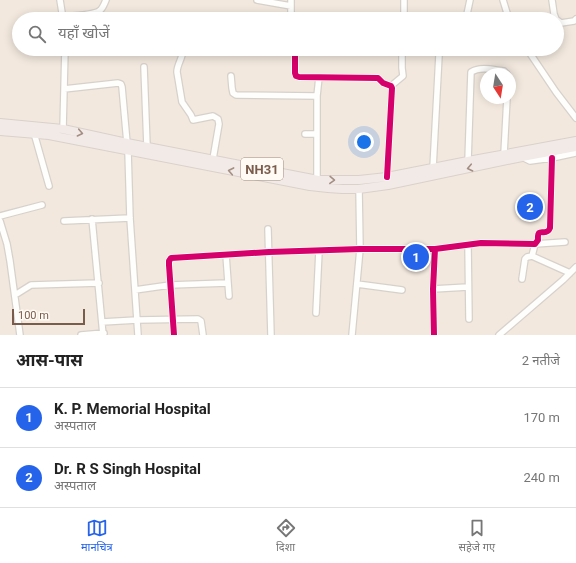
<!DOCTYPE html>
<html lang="hi">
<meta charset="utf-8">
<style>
:root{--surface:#fff;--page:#f2f2f2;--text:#222;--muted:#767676;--line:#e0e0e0;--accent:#2563eb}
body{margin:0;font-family:Roboto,"Noto Sans Devanagari",sans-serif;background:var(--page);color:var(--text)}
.compass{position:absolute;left:480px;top:68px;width:36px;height:36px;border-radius:50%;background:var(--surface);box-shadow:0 2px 10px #0003;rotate:168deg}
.scale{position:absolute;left:12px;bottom:10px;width:73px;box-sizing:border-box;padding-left:4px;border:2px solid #7a5c4d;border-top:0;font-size:11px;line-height:14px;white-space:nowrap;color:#7a5c4d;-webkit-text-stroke:3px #fffaf3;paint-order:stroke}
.you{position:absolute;left:364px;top:142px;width:14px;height:14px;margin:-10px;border:3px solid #fff;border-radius:50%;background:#1a73e8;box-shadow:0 0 0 6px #1a73e833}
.badge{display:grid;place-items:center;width:26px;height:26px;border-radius:50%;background:var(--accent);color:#fff;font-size:13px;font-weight:700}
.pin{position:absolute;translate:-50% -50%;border:2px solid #fff;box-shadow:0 1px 4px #0006}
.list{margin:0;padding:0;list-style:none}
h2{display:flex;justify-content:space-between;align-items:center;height:52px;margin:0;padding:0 16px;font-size:17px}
h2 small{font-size:13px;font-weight:400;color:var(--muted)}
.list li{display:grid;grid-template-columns:26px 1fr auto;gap:12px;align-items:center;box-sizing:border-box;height:60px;padding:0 16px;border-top:1px solid var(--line)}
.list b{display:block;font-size:15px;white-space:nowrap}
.list p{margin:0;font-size:13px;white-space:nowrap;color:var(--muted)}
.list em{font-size:13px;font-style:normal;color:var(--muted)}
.icon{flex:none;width:22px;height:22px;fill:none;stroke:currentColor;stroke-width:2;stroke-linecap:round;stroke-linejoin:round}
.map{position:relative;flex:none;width:576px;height:335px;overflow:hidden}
.search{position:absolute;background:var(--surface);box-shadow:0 2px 10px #0003;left:12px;right:12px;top:12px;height:44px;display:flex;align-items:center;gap:10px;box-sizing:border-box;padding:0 14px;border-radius:22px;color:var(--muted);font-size:15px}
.sheet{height:172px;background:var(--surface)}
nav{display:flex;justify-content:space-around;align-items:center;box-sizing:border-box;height:56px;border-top:1px solid var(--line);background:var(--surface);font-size:11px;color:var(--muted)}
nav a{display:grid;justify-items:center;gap:2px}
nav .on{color:var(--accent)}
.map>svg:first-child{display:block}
</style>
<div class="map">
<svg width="576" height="335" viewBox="0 0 576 335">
<rect width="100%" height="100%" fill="#f9f5f0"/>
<path fill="#f2e8de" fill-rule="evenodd" d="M 0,0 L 576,0 L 576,335 L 0,335 ZM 19,19 L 557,19 L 557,49 L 19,49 ZM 486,74 L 510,74 L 510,98 L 486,98 Z"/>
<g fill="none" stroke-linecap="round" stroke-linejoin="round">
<g stroke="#d7d1cb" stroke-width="8">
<path id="minor" d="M 60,0 L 63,19
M 257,0 L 291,6
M 291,0 L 291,19
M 503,0 L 507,13 L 511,19
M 552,0 L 554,14 L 556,19
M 63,17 C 71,16 93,15 99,11 C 103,9 104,4 106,0
M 404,19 L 404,0
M 466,19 L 470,0
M 557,20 L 561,23 L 574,21 L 576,19
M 183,49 C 183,58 177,64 177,72 L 182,102 L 191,115 L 193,120 L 213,116 L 218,119 L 219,124 L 213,159
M 295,49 L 295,73 L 296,76 L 299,77 L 378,78 L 383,83 L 391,86 L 392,88 L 387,177
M 527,49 L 556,92 L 576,118
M 144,67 L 147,146
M 231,76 L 232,88 L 233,93 L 236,95 L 317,96
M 391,86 L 403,76 L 402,68 L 402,49
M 64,89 L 118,83 L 121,84 L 122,87 L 127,143
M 63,129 L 65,49
M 34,133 L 49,186
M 305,134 L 317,134
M 128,151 L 130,218 L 138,335
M 504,154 L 507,98
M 522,157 L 530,161 L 552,158 L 576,153
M 468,161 L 471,72 C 481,66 494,70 504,71 L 507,74
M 433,168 L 439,55
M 317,183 L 317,96 L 319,77
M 0,216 L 42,205
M 92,219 L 103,335
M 0,221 L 7,244 L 10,261 L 20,335
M 64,221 L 130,218
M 268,229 L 271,335
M 468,245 L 469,319
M 435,249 L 481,243 L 535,244 L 538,240 C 537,225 546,238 550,228 L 552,158
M 226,255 L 229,296
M 532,256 L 570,273
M 522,279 L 525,259 L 527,257 L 532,256 L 535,244 L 565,242
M 357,284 L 402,290
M 433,289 L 468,287
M 135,290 L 170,285 L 227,283
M 15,295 L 31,285 L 99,283
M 316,313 L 319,251
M 102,322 L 137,320 L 198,319 L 201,321 L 203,335
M 81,335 L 104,333
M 174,335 L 169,265 L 169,261 L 171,258 L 269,252 L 360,249 L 435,249 L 433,289 L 434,335
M 352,335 L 360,249 L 359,189
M 499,335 L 563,280 L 576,267"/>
</g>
<g stroke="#dad1cc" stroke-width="10">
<path id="highway" d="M 0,123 L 63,129 L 127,143 L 318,180 L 359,180 L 387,177 L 468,161 L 576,141
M 0,131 L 49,135 L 310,186 L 328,188 L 342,189 L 359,189 L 388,185 L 522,157 L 576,147"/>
</g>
<use href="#minor" stroke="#fefefd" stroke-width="5.5"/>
<use href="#highway" stroke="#f2eae7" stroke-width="8"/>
<g stroke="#fffaf3" stroke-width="8">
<path id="cycleway" d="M 295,49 L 295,73 L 296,76 L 299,77 L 378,78 L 383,83 L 391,86 L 392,88 L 387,177
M 435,249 L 481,243 L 535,244 L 538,240 C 537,225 546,238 550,228 L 552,158
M 174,335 L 169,265 L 169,261 L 171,258 L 269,252 L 360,249 L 435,249 L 433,289 L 434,335"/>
</g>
<use href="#cycleway" stroke="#d6006c" stroke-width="6"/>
</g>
<defs><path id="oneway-chevron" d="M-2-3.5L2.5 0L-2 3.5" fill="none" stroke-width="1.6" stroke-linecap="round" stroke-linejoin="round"/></defs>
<g stroke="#a48e83">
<use href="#oneway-chevron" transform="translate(80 133) rotate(12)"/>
<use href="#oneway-chevron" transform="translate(470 168) rotate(168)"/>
<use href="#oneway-chevron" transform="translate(231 171) rotate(-169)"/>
<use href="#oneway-chevron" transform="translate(332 180) rotate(2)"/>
</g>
<g text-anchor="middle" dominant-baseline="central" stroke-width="3" stroke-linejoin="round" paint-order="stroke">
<rect fill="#fffaf3" stroke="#a28b7f" stroke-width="1" x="241" y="158" width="42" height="22" rx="3"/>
<g font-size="13" font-weight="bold" fill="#7a5c4d">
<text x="262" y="169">NH31</text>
</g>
</g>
</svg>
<svg class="compass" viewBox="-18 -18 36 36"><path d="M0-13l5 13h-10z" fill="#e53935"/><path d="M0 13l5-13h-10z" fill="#767676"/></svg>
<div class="scale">100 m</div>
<div class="you"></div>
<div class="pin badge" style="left:416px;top:257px">1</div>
<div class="pin badge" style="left:530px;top:207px">2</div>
<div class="search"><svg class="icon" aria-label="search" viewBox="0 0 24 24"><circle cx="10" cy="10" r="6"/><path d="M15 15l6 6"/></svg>यहाँ खोजें</div>
</div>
<section class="sheet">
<h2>आस-पास<small>2 नतीजे</small></h2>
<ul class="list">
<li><span class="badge">1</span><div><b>K. P. Memorial Hospital</b><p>अस्पताल</p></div><em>170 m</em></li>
<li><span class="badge">2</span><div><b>Dr. R S Singh Hospital</b><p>अस्पताल</p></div><em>240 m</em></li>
</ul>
</section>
<nav>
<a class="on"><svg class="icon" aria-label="map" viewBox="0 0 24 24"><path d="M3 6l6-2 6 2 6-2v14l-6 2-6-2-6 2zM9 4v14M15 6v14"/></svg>मानचित्र</a>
<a><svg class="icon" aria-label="directions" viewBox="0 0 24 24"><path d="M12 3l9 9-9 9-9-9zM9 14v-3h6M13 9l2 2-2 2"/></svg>दिशा</a>
<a><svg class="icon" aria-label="saved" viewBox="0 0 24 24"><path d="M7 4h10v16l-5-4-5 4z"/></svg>सहेजे गए</a>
</nav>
